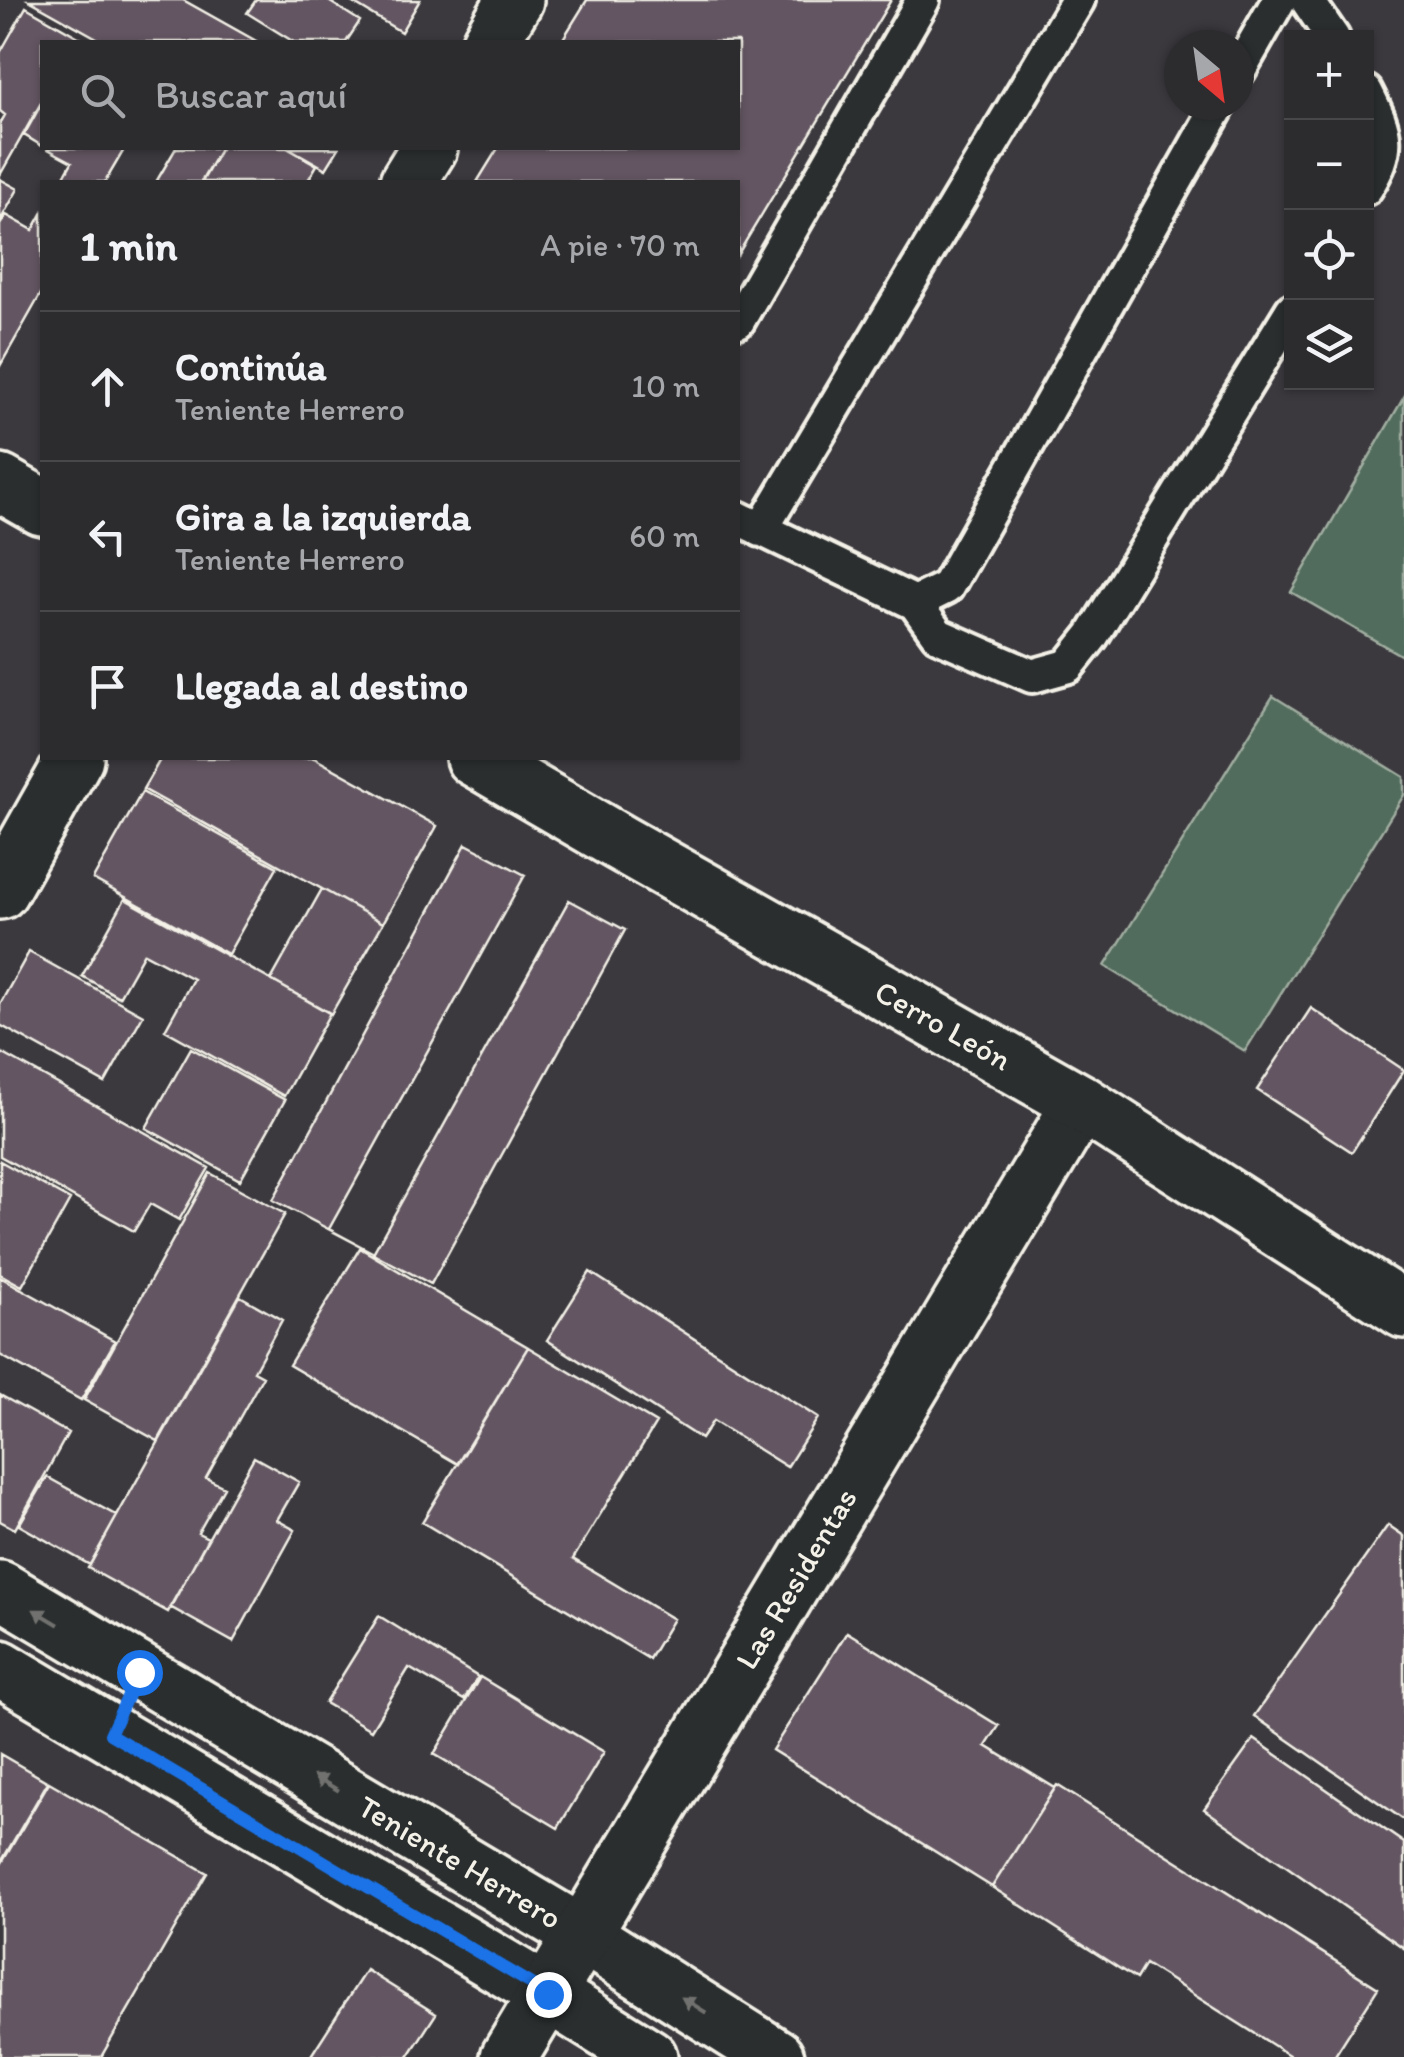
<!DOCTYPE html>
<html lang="es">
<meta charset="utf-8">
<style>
:root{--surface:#2c2b2e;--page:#343336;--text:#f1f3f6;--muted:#a6a7aa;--line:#48474a}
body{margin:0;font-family:Itim,sans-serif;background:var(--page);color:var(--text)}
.controls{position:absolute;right:30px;top:30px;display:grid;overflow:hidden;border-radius:0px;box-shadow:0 2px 8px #0004}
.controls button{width:90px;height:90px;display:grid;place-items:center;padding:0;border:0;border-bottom:2px solid var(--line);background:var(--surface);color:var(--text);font:50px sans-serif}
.compass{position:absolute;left:1164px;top:30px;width:90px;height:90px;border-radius:50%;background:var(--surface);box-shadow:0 2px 8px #0004;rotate:151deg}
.stop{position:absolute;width:30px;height:30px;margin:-22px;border:8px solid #1a73e8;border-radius:50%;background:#fff}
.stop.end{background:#1a73e8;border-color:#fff;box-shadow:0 2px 10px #0008}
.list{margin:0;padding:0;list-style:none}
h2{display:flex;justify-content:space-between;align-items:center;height:130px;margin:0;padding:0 40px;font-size:42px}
h2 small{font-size:32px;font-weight:400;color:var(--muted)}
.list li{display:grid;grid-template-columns:65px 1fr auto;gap:30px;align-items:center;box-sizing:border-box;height:150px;padding:0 40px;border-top:2px solid var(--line)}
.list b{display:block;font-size:38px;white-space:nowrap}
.list p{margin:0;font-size:32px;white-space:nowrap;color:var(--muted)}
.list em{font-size:32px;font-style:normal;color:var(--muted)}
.icon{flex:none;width:55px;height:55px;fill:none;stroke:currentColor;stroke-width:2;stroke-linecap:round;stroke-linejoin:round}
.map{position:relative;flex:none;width:1404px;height:2057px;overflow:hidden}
.search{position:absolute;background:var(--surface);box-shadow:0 2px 8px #0004;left:40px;top:40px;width:700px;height:110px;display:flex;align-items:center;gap:25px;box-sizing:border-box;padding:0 35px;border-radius:0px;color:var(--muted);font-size:38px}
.panel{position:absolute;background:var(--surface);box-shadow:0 2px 8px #0004;left:40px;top:180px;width:700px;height:580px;border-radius:0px}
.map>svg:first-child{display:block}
</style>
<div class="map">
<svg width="1404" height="2057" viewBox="0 0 1404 2057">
<rect width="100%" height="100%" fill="#3b393e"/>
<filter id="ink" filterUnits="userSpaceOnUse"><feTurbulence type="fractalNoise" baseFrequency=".01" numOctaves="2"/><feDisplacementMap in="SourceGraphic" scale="20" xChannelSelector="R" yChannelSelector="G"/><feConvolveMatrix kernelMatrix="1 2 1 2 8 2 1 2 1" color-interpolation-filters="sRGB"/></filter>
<g filter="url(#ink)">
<path fill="#516c5c" stroke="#a2aea2" stroke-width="2.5" d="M 1404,397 L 1404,657 L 1291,592 Z
M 1273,696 L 1404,777 L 1404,795 L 1245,1051 L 1105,966 Z"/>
<path fill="#635662" stroke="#f4f1e8" stroke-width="2.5" d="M 29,0 L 183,0 L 258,42 L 104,42 Z
M 256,0 L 327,0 L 360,21 L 346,42 L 294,42 L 247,13 Z
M 348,0 L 420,0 L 401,32 Z
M 587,0 L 891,0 L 738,254 L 738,182 L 477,182 L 498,148 L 738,148 L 738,42 L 561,42 Z
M 26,7 L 80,38 L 77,42 L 42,42 L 42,101 L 0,175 L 0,124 L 5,115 L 0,111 L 0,53 Z
M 42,103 L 42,146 L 24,135 Z
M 46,148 L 125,148 L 105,182 L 61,182 L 72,162 Z
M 176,148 L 221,148 L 201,182 L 156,182 Z
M 221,148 L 287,148 L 317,165 L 307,182 L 202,182 Z
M 289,148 L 339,148 L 326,169 Z
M 0,179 L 18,189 L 0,221 Z
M 42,214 L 42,292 L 0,366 L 0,225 L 6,215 L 33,230 Z
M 161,758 L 314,758 L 437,826 L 383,923 L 143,789 Z
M 142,792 L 277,867 L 228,954 L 93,879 Z
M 466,844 L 525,875 L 329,1229 L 372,1252 L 273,1200 Z
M 322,889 L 383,923 L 331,1014 L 271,980 Z
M 125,899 L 330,1013 L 284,1096 L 165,1030 L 193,979 L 144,953 L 119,997 L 82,976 Z
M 569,900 L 625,930 L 431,1284 L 373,1253 Z
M 29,952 L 143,1015 L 105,1083 L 0,1025 L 0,1004 Z
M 1311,1008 L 1404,1070 L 1352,1152 L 1257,1090 Z
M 191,1048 L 285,1100 L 240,1180 L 146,1128 Z
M 0,1052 L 209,1168 L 179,1220 L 150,1204 L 134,1231 L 0,1156 Z
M 0,1161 L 70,1200 L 22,1286 L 0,1274 Z
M 210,1173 L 285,1214 L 158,1441 L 84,1400 Z
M 360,1248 L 528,1347 L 458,1464 L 289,1365 Z
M 590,1272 L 818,1418 L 787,1467 L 713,1421 L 701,1439 L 547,1340 Z
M 0,1277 L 115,1341 L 81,1400 L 0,1355 Z
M 240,1296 L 282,1320 L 254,1371 L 263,1376 L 206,1478 L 224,1487 L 198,1533 L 208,1538 L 168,1612 L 88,1568 Z
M 528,1347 L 656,1423 L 573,1559 L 673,1619 L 649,1659 L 422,1522 Z
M 0,1395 L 68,1433 L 15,1529 L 0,1521 Z
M 254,1457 L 299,1482 L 277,1520 L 295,1530 L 233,1642 L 170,1607 Z
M 47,1477 L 117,1516 L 90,1565 L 19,1525 Z
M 1388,1525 L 1404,1536 L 1404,1820 L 1254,1716 Z
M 379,1616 L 478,1677 L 464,1700 L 409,1668 L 371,1730 L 325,1703 Z
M 847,1632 L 999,1726 L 986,1746 L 1055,1788 L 992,1887 L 772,1750 Z
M 480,1677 L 604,1752 L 558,1828 L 434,1754 Z
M 1254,1739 L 1404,1843 L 1404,1948 L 1204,1809 Z
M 0,1754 L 48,1782 L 0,1864 Z
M 49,1782 L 207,1873 L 101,2057 L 0,2057 L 0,1866 Z
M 1057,1785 L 1378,1988 L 1334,2057 L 1292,2057 L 1145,1964 L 1136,1979 L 992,1887 Z
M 366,1970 L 436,2014 L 408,2057 L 310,2057 Z"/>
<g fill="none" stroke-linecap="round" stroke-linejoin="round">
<g stroke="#f4f1e8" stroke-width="40">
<path id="service" d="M 1307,0 L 1333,38
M 1239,70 L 1279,0
M 1366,92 C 1387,133 1391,148 1366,188
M 738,321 L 923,0
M 738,518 L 915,603 L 947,587 L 1219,105
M 761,530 L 1078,0
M 915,603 L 938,635 L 1032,676 L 1068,666 L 1092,636 L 1292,310"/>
</g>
<g stroke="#f4f1e8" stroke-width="62">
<g id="minor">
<path d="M 490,42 L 515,0"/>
<path d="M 408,182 L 429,148"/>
<path d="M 0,891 L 75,758"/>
<path id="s1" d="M 0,1589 L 583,1935 L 776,2057"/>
<path d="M 0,1668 L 548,1994 L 649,2057"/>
<path id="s2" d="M 509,2057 L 1081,1103"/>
</g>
</g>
<g stroke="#f4f1e8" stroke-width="62">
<g id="tertiary">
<path d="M 0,483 L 42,507"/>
<path id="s3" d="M 474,758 L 620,843 L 1081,1103 L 1404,1310"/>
</g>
</g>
<use href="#service" stroke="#2a2d2e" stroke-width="32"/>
<use href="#minor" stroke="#2a2d2e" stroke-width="55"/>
<use href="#tertiary" stroke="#2a2d2e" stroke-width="55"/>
</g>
<defs><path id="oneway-solid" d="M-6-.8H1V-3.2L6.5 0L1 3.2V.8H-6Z" transform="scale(2.5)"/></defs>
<g fill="#71726f">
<use href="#oneway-solid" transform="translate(46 1617) rotate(-149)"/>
<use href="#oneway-solid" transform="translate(326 1783) rotate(-149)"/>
<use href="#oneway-solid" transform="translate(694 2005) rotate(-148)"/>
</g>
</g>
<g fill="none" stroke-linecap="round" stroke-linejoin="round" filter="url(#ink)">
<path stroke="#1a73e8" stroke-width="12" d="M 139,1672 L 110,1734 L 548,1994"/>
</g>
<g text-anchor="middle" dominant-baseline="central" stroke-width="9" stroke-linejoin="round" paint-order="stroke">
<g font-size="32" fill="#f4f1e8" stroke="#2a2d2e">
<text stroke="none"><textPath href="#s3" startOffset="540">Cerro León</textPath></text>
<text stroke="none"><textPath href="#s2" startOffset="558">Las Residentas</textPath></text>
<text stroke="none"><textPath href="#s1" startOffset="535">Teniente Herrero</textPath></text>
</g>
</g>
</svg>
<div class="controls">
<button>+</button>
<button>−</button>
<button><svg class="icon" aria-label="locate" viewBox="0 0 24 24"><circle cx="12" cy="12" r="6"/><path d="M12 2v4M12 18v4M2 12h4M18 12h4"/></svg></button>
<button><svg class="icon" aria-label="layers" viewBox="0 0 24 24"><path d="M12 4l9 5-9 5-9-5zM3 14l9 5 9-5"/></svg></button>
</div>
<svg class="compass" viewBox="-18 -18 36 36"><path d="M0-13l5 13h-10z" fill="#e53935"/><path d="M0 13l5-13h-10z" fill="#a6a7aa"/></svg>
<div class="stop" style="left:139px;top:1672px"></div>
<div class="stop end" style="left:548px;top:1994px"></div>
<div class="search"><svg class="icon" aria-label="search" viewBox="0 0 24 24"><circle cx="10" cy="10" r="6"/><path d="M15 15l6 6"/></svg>Buscar aquí</div>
<section class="panel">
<h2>1 min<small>A pie · 70 m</small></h2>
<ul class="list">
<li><svg class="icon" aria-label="ahead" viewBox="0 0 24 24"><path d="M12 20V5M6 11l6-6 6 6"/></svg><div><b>Continúa</b><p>Teniente Herrero</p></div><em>10 m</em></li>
<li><svg class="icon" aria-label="left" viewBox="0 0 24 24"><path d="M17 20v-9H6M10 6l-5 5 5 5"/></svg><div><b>Gira a la izquierda</b><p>Teniente Herrero</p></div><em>60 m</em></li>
<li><svg class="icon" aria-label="arrive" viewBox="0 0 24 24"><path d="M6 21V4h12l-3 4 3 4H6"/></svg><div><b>Llegada al destino</b></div></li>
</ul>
</section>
</div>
